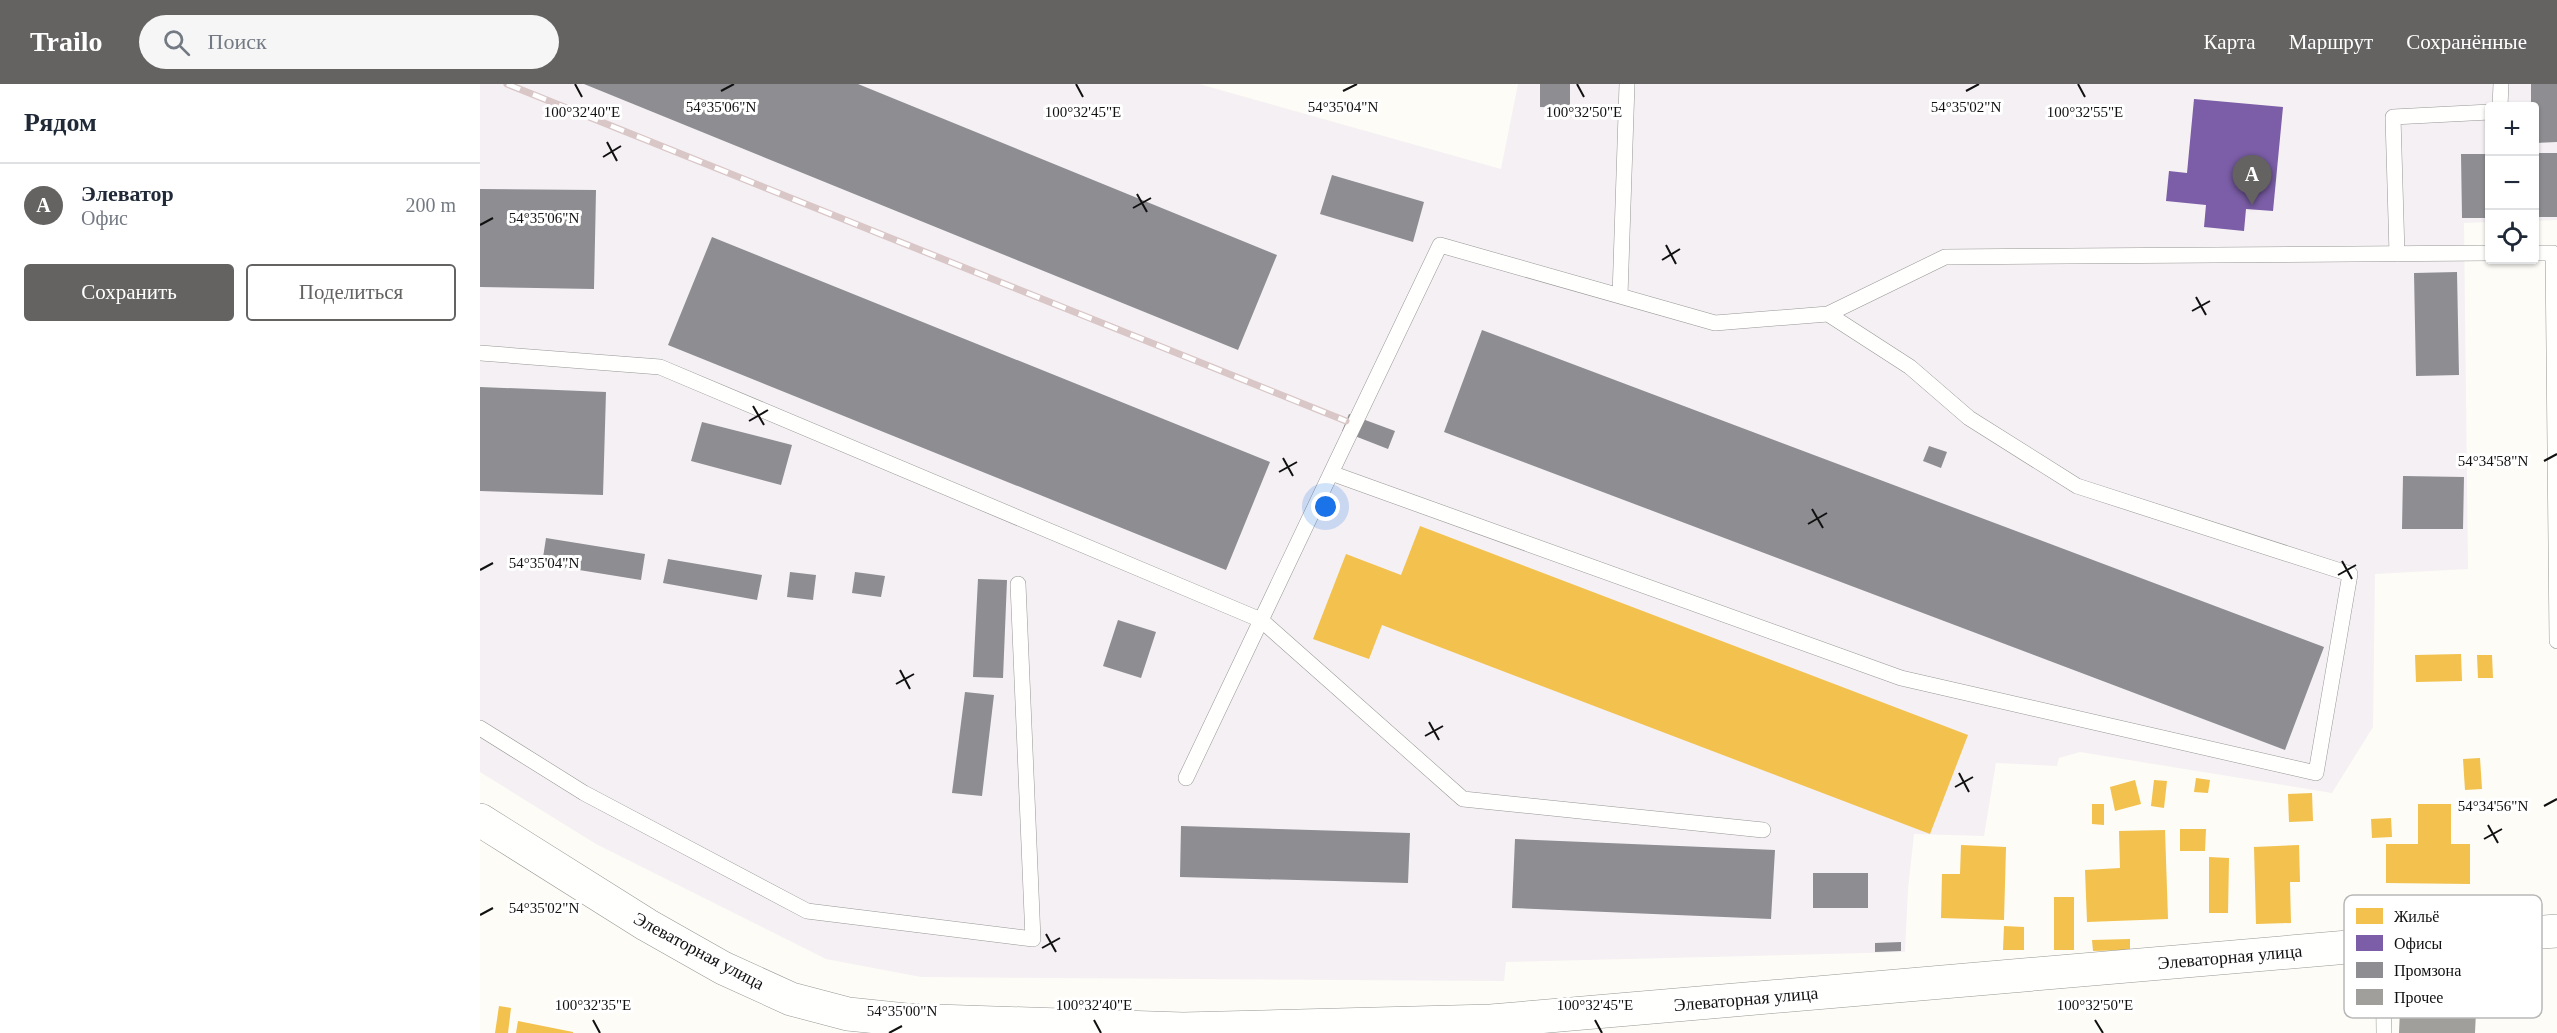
<!DOCTYPE html>
<html lang="ru">
<meta charset="utf-8">
<style>
:root{--surface:#fff;--page:#f6f6f7;--text:#1f2937;--muted:#747a83;--line:#e0e1e3;--accent:#646362}
body{margin:0;font-family:Georgia,serif;background:var(--page);color:var(--text)}
.controls{position:absolute;right:18px;top:18px;display:grid;overflow:hidden;border-radius:6px;box-shadow:0 2px 4px #0004}
.controls button{width:54px;height:54px;display:grid;place-items:center;padding:0;border:0;border-bottom:2px solid var(--line);background:var(--surface);color:var(--text);font:30px sans-serif}
.you{position:absolute;left:846px;top:423px;width:21px;height:21px;margin:-15px;border:4px solid #fff;border-radius:50%;background:#1a73e8;box-shadow:0 0 0 9px #1a73e833}
.badge{display:grid;place-items:center;width:39px;height:39px;border-radius:50%;background:var(--accent);color:#fff;font-size:20px;font-weight:700}
.pin{position:absolute;translate:-50% -50px;filter:drop-shadow(0 2px 3px #0008)}
.pin::after{content:'';position:absolute;top:32px;width:21px;height:18px;background:inherit;clip-path:polygon(0 0,100% 0,50% 100%)}
.list{margin:0;padding:0;list-style:none}
h2{display:flex;justify-content:space-between;align-items:center;height:78px;margin:0;padding:0 24px;font-size:26px}
h2 small{font-size:20px;font-weight:400;color:var(--muted)}
.list li{display:grid;grid-template-columns:39px 1fr auto;gap:18px;align-items:center;box-sizing:border-box;height:84px;padding:0 24px;border-top:2px solid var(--line)}
.list b{display:block;font-size:22px;white-space:nowrap}
.list p{margin:0;font-size:20px;white-space:nowrap;color:var(--muted)}
.list em{font-size:20px;font-style:normal;color:var(--muted)}
.actions{display:flex;gap:12px;padding:18px 24px}
.actions a{flex:1;padding:14px 0;border:2px solid var(--accent);border-radius:6px;text-align:center;font-size:21px;color:var(--accent)}
.actions .main{background:var(--accent);color:#fff}
.icon{flex:none;width:33px;height:33px;fill:none;stroke:currentColor;stroke-width:2;stroke-linecap:round;stroke-linejoin:round}
.map{position:relative;flex:none;width:2077px;height:949px;overflow:hidden}
header{display:flex;align-items:center;gap:36px;box-sizing:border-box;height:84px;padding:0 30px;background:var(--accent);color:#fff}
header strong{font-size:28px}
nav{display:flex;gap:33px;margin-inline-start:auto;font-size:21px}
.search{width:420px;height:54px;background:var(--page);display:flex;align-items:center;gap:15px;box-sizing:border-box;padding:0 21px;border-radius:33px;color:var(--muted);font-size:22px}
main{display:flex}
aside{flex:1;background:var(--surface)}
.map>svg:first-child{display:block}
</style>
<header>
<strong>Trailo</strong>
<div class="search"><svg class="icon" aria-label="search" viewBox="0 0 24 24"><circle cx="10" cy="10" r="6"/><path d="M15 15l6 6"/></svg>Поиск</div>
<nav><a>Карта</a><a>Маршрут</a><a>Сохранённые</a></nav>
</header>
<main>
<aside>
<h2>Рядом<small></small></h2>
<ul class="list">
<li><span class="badge">A</span><div><b>Элеватор</b><p>Офис</p></div><em>200 m</em></li>
</ul>
<div class="actions"><a class="main">Сохранить</a><a>Поделиться</a></div>
</aside>
<div class="map">
<svg width="2077" height="949" viewBox="0 0 2077 949">
<rect width="100%" height="100%" fill="#fdfcf7"/>
<path fill="#f5f0f3" d="M 0,0 L 719,0 L 1021,85 L 1038,0 L 2077,0 L 2077,136 L 2055,137 L 2054,22 L 2010,22 L 2009,138 L 1984,139 L 1988,485 L 1895,490 L 1893,643 L 1852,709 L 1600,668 L 1579,674 L 1577,682 L 1516,679 L 1504,752 L 1434,750 L 1428,805 L 1425,868 L 1026,878 L 1024,897 L 441,893 L 346,875 L 116,760 L 0,688 Z"/>
<path fill="#f2c14e" d="M 940,442 L 1488,651 L 1450,750 L 902,541 L 889,575 L 833,555 L 866,470 L 921,491 Z
M 1981,570 L 1982,597 L 1936,598 L 1935,571 Z
M 1997,571 L 2012,571 L 2013,594 L 1998,594 Z
M 2000,674 L 2002,705 L 1985,706 L 1983,675 Z
M 1716,694 L 1730,696 L 1728,709 L 1714,708 Z
M 1655,696 L 1661,720 L 1635,727 L 1630,703 Z
M 1674,696 L 1687,697 L 1684,724 L 1671,722 Z
M 1832,709 L 1833,737 L 1809,738 L 1808,710 Z
M 1612,720 L 1624,720 L 1624,741 L 1612,740 Z
M 1938,720 L 1971,720 L 1971,760 L 1990,760 L 1990,800 L 1906,799 L 1906,760 L 1938,760 Z
M 1911,734 L 1912,753 L 1892,754 L 1891,735 Z
M 1700,745 L 1726,745 L 1725,767 L 1700,767 Z
M 1685,746 L 1688,835 L 1607,838 L 1605,786 L 1640,784 L 1639,747 Z
M 1481,761 L 1526,763 L 1524,836 L 1461,834 L 1462,790 L 1480,790 Z
M 1819,761 L 1820,798 L 1810,798 L 1811,839 L 1776,840 L 1774,763 Z
M 1729,773 L 1749,774 L 1748,829 L 1729,829 Z
M 1574,813 L 1594,813 L 1594,866 L 1574,866 Z
M 1524,842 L 1544,843 L 1544,866 L 1523,866 Z
M 1650,855 L 1650,866 L 1613,867 L 1612,856 Z
M 19,922 L 31,924 L 28,949 L 15,949 Z
M 38,937 L 93,948 L 93,949 L 36,949 Z"/>
<path fill="#7b5ea7" d="M 1714,15 L 1803,23 L 1793,127 L 1766,125 L 1764,147 L 1724,143 L 1726,121 L 1686,117 L 1689,87 L 1707,89 Z"/>
<path fill="#8d8d92" d="M 104,0 L 378,0 L 797,171 L 758,266 Z
M 1060,0 L 1090,0 L 1090,24 L 1060,23 Z
M 2051,0 L 2077,0 L 2077,58 L 2054,59 L 2054,22 L 2051,22 Z
M 2054,69 L 2077,69 L 2077,133 L 2054,133 Z
M 1981,70 L 2010,70 L 2010,134 L 1982,134 Z
M 852,91 L 944,118 L 933,158 L 840,130 Z
M 0,105 L 116,106 L 114,205 L 0,203 Z
M 232,153 L 790,378 L 746,486 L 188,261 Z
M 1977,188 L 1979,291 L 1936,292 L 1934,189 Z
M 1002,246 L 1844,563 L 1805,666 L 964,348 Z
M 0,303 L 126,308 L 123,411 L 0,407 Z
M 869,330 L 915,347 L 908,365 L 862,347 Z
M 222,338 L 312,361 L 301,401 L 211,377 Z
M 1449,362 L 1467,368 L 1461,384 L 1443,377 Z
M 1923,392 L 1984,393 L 1983,445 L 1922,445 Z
M 66,454 L 165,470 L 161,496 L 62,480 Z
M 188,475 L 282,491 L 277,516 L 183,499 Z
M 310,488 L 336,491 L 333,516 L 307,513 Z
M 375,488 L 405,492 L 401,513 L 372,509 Z
M 498,495 L 527,496 L 523,594 L 493,593 Z
M 638,536 L 676,548 L 661,594 L 623,582 Z
M 485,608 L 514,611 L 502,712 L 472,709 Z
M 701,742 L 930,749 L 928,799 L 700,793 Z
M 1035,755 L 1295,766 L 1291,835 L 1032,824 Z
M 1333,789 L 1388,789 L 1388,824 L 1333,824 Z
M 1421,858 L 1421,867 L 1395,868 L 1395,859 Z"/>
<path fill="#a19f9c" d="M 1939,897 L 1954,897 L 1954,904 L 1997,906 L 1995,949 L 1919,949 L 1921,903 L 1939,904 Z"/>
<g fill="none" stroke-linecap="round" stroke-linejoin="round">
<g stroke="#979795" stroke-width="16">
<path id="service" d="M 2020,22 L 2021,0
M 2054,169 L 2073,169 L 2077,557
M 1917,170 L 1913,33 L 2010,28
M 1140,212 L 1147,0
M 1348,230 L 1430,283 L 1489,334 L 1597,402 L 1870,490 L 1836,689 L 1421,594 L 851,389 L 960,161 L 1235,239 L 1348,230 L 1465,173 L 2010,169
M 0,269 L 180,283 L 781,536 L 983,715 L 1283,746
M 0,644 L 104,709 L 327,827 L 553,855 L 538,500
M 706,694 L 851,389
M 1903,860 L 1904,949"/>
</g>
<g stroke="#979795" stroke-width="34">
<path id="tertiary" d="M 0,736 L 167,841 L 243,884 L 311,915 L 368,930 L 426,936 L 703,945 L 1011,937 L 1903,860 L 2077,847"/>
</g>
<use href="#service" stroke="#fffffe" stroke-width="15"/>
<use href="#tertiary" stroke="#fffffe" stroke-width="33"/>
<g stroke="#d9c6c7" stroke-width="7">
<path id="rail" d="M 27,0 L 866,337"/>
</g>
<use href="#rail" stroke="#fff" stroke-width="4.5" stroke-dasharray="14" stroke-linecap="butt"/>
</g>
<path fill="none" stroke="#111" stroke-width="2" d="M 95,0 L 102,13M 596,0 L 603,13M 1097,0 L 1104,13M 1598,0 L 1605,13M 241,7 L 254,0M 863,7 L 877,0M 1486,7 L 1499,0M 127,58 L 137,77M 123,73 L 141,62M 657,110 L 667,128M 653,124 L 671,114M 0,141 L 13,134M 1186,161 L 1196,180M 1182,176 L 1200,165M 1716,213 L 1726,231M 1712,227 L 1730,217M 273,322 L 284,341M 269,337 L 288,326M 803,374 L 813,392M 2064,377 L 2077,370M 799,388 L 817,378M 1332,425 L 1343,444M 1328,440 L 1347,429M 1862,477 L 1872,495M 0,486 L 13,479M 1858,491 L 1876,481M 420,586 L 430,605M 416,600 L 434,590M 949,638 L 959,656M 945,652 L 963,642M 1479,689 L 1489,708M 1475,703 L 1493,693M 2064,722 L 2077,715M 2008,741 L 2018,759M 2004,755 L 2022,745M 0,831 L 13,824M 566,850 L 576,868M 562,864 L 580,854M 113,936 L 120,949M 614,936 L 621,949M 1115,936 L 1122,949M 1615,936 L 1623,949M 409,949 L 422,942"/>
<g text-anchor="middle" dominant-baseline="central" stroke-width="6" stroke-linejoin="round" paint-order="stroke">
<g font-size="18" fill="#111" stroke="#fff">
<text transform="translate(219 867) rotate(28)">Элеваторная улица</text>
<text transform="translate(1750 873) rotate(-5)">Элеваторная улица</text>
<text transform="translate(1266 915) rotate(-5)">Элеваторная улица</text>
</g>
</g>
<rect x="1864" y="811" width="198" height="123" rx="9" fill="#fff" stroke="#b8b8b8" stroke-width="1.5"/>
<rect x="1876" y="824" width="27" height="16" fill="#f2c14e"/>
<rect x="1876" y="851" width="27" height="16" fill="#7b5ea7"/>
<rect x="1876" y="878" width="27" height="16" fill="#8d8d92"/>
<rect x="1876" y="905" width="27" height="16" fill="#a19f9c"/>
<g font-size="16" fill="#111">
<text x="1914" y="838">Жильё</text>
<text x="1914" y="865">Офисы</text>
<text x="1914" y="892">Промзона</text>
<text x="1914" y="919">Прочее</text>
</g>
<g font-size="15" text-anchor="middle" fill="#111" stroke="#fff" stroke-width="6" stroke-linejoin="round" paint-order="stroke">
<text x="241" y="28">54°35'06"N</text>
<text x="863" y="28">54°35'04"N</text>
<text x="1486" y="28">54°35'02"N</text>
<text x="102" y="33">100°32'40"E</text>
<text x="603" y="33">100°32'45"E</text>
<text x="1104" y="33">100°32'50"E</text>
<text x="1605" y="33">100°32'55"E</text>
<text x="64" y="139">54°35'06"N</text>
<text x="2013" y="382">54°34'58"N</text>
<text x="64" y="484">54°35'04"N</text>
<text x="2013" y="727">54°34'56"N</text>
<text x="64" y="829">54°35'02"N</text>
<text x="113" y="926">100°32'35"E</text>
<text x="614" y="926">100°32'40"E</text>
<text x="1115" y="926">100°32'45"E</text>
<text x="1615" y="926">100°32'50"E</text>
<text x="422" y="932">54°35'00"N</text>
</g>
</svg>
<div class="controls">
<button>+</button>
<button>−</button>
<button><svg class="icon" aria-label="locate" viewBox="0 0 24 24"><circle cx="12" cy="12" r="6"/><path d="M12 2v4M12 18v4M2 12h4M18 12h4"/></svg></button>
</div>
<div class="you"></div>
<div class="pin badge" style="left:1772px;top:121px">A</div>
</div>
</main>
